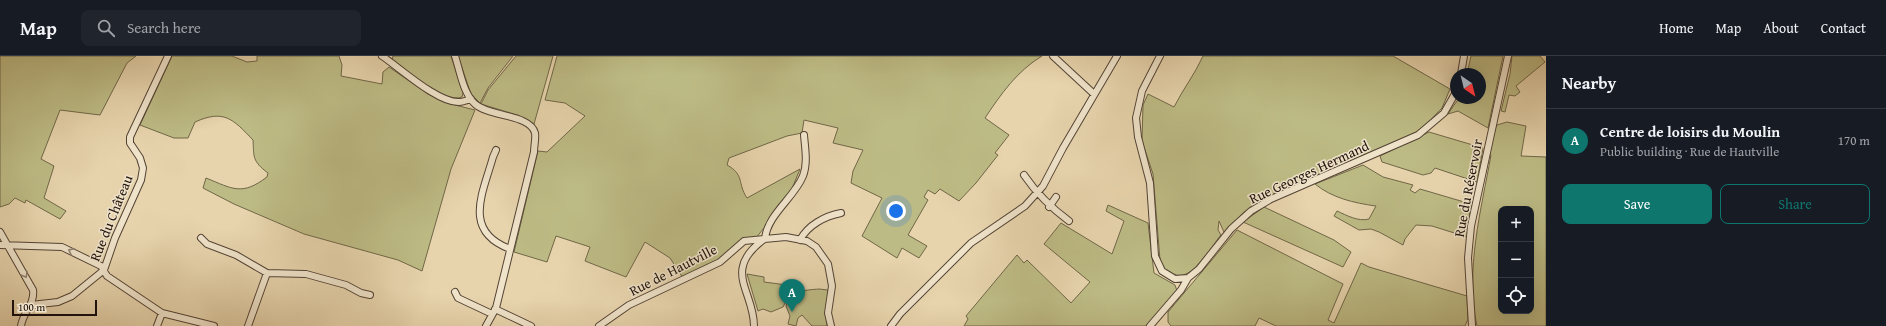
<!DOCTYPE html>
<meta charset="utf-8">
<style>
:root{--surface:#171b24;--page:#20242c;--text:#f1f3f6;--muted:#9ea1a6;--line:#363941;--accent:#0f766e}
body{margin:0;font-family:"Gentium Book Plus",serif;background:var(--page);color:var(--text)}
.controls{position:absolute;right:12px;bottom:12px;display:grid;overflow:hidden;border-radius:8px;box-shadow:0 4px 16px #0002}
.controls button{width:36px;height:36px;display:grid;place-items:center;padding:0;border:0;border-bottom:1px solid var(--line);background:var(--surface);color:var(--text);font:20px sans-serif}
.compass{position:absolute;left:1450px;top:12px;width:36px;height:36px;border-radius:50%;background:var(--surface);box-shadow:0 4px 16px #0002;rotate:145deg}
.scale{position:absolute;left:12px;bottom:10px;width:85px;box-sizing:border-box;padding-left:4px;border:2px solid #22130c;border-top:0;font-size:11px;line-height:14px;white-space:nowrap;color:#22130c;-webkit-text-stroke:3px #efe3ca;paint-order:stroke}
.you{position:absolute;left:896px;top:155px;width:14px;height:14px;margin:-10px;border:3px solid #fff;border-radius:50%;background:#1a73e8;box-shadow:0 0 0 6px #1a73e833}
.badge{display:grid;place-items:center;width:26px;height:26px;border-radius:50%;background:var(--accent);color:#fff;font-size:13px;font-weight:700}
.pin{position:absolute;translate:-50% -33px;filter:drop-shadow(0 1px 2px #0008)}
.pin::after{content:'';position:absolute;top:21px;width:14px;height:12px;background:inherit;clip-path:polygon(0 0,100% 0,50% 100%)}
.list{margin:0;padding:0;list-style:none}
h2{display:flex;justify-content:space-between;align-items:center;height:52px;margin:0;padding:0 16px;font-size:17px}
h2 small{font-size:13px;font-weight:400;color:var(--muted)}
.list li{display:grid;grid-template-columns:26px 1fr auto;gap:12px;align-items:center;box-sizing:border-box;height:64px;padding:0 16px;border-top:1px solid var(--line)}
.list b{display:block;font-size:15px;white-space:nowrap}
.list p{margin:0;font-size:13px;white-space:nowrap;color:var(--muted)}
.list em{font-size:13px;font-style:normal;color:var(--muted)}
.actions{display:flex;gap:8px;padding:12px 16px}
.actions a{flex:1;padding:9px 0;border:1px solid var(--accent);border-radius:8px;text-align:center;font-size:14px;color:var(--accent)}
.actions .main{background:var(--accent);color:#fff}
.icon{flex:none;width:22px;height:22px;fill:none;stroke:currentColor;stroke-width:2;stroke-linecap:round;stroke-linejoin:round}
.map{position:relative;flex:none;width:1546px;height:270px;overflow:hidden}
header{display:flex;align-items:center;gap:24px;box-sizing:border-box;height:56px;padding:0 20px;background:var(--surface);border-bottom:1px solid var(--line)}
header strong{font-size:19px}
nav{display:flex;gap:22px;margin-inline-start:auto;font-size:14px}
.search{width:280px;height:36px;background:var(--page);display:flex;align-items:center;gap:10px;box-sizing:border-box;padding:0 14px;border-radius:8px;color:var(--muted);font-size:15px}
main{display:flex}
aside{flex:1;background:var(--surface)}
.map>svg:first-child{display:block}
</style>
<header>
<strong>Map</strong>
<div class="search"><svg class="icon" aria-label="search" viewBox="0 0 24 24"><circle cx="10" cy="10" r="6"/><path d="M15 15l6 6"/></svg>Search here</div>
<nav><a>Home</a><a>Map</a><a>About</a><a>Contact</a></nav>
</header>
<main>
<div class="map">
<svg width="1546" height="270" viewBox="0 0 1546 270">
<rect width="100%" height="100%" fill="#e7d4ad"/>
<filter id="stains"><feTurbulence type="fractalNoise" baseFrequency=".005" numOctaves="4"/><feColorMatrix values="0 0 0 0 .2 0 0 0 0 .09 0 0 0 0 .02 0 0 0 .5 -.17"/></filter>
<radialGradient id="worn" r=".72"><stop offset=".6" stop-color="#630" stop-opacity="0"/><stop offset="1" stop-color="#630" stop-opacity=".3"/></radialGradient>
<path fill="#bdbb85" stroke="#706748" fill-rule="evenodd" d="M 0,0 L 136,0 L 127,7 L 100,59 L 60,54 L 41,103 L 54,110 L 44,142 L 66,155 L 60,163 L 26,144 L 25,147 L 15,142 L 9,148 L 0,151 Z
M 172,0 L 232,0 L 247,6 L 257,5 L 257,0 L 339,0 L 342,9 L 341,20 L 382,28 L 383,16 L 389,11 L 428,38 L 451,48 L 475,54 L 451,113 L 422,215 L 398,204 L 304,178 L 234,148 L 203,132 L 206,122 C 233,133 242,140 267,121 L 268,117 C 252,105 254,101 253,84 C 233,63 224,53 195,66 L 188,82 L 174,82 L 140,69 Z
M 393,0 L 451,0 L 463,37 L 462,41 C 444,48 406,15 392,4 Z
M 458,0 L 513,0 L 488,32 L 480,47 L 471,38 Z
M 516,0 L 553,0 L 534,68 L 517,59 L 481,48 L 488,34 Z
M 557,0 L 1042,0 C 1017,15 1001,38 985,62 L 1009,79 L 995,97 L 998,99 L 976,127 L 959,145 L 940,133 L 935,138 L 928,134 L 924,141 L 928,144 L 908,179 L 927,190 L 919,202 L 902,192 L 897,202 L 862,180 L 882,142 L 851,127 L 853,115 L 863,94 L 833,87 L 838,72 L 804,64 L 802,77 L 787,80 L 729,102 L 727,109 C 745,119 737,127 747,142 L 800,113 L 789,140 L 756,182 C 737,182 733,192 719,203 C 708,211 695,217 683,222 L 670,202 L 645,186 L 626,221 L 585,205 L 590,191 L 556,180 L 547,206 L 514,196 L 538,95 L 547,96 L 585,60 L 565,47 L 545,44 Z
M 1203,0 L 1393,0 L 1450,33 L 1442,52 L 1421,74 L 1265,144 L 1244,156 L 1224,176 L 1219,165 L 1218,174 L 1221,179 C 1210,192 1192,227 1173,218 C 1167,216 1162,210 1160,204 L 1153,118 L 1142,85 L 1143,49 L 1148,38 L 1174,51 C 1183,33 1195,18 1203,0 Z
M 1471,0 L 1503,0 L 1488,72 L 1458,55 L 1448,58 L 1459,42 L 1480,42 L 1480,18 L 1467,18 Z
M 1512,0 L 1540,0 L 1545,6 L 1516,30 L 1520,36 L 1515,40 L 1509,39 L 1505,56 L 1501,55 L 1510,18 Z
M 1507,66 L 1526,70 L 1521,100 L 1546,101 L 1546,270 L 1477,270 C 1465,213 1481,155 1491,99 L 1489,98 L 1494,75 L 1497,69 ZM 1501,153 L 1531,153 L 1531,255 L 1501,255 Z
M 1429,76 L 1483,92 L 1477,126 L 1435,112 L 1431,117 L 1423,119 L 1382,106 L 1380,100 Z
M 1363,109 L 1383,121 L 1413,129 L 1410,134 L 1415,137 L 1420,133 L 1471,148 L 1467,181 L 1432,170 L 1416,169 L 1405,183 L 1403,189 L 1379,176 L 1371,173 L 1359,174 L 1334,160 L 1337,155 C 1346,159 1358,166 1369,163 L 1376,150 C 1354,147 1332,142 1315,128 Z
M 1108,149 L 1148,167 L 1154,217 L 1175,229 L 1177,235 L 1146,270 L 964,270 L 968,263 L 966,260 L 1017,199 L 1024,207 L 1027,204 L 1071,247 L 1090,226 L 1044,188 L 1061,167 L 1112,198 L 1124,165 L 1106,155 Z
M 1264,151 L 1334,184 L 1351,196 L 1343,211 L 1243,166 Z
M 1237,174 L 1343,228 L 1328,264 L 1334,267 L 1361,207 L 1369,211 L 1467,240 L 1468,263 L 1465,270 L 1276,270 L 1259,262 L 1255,270 L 1171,270 L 1168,266 L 1168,256 Z
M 747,218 L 764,221 L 764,226 L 787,229 L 787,235 L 793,236 L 787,243 L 783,251 L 771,256 L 763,253 L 758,255 Z
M 819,233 L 828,234 L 827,270 L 812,270 L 802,259 L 798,262 L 796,270 L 788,268 L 790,260 L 786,250 C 791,235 805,234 819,233 Z"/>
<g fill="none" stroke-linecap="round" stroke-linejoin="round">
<g stroke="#534334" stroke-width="8">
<path id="minor" d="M 382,0 C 400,12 438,47 459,46 C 463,46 467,44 471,43
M 455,0 C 460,15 463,37 475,48 C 489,61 530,58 535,77 C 536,82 534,90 534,96 L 496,252 L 486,270
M 1053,0 L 1094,38
M 1160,0 L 1142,35 L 1136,62 L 1138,81 L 1150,127 L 1155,200 L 1162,215 L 1175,223 L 1188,222 L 1199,213 L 1231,173 L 1251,155 L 1271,143 L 1418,79 L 1444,57 L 1456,36
M 1461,18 L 1464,0
M 496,94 L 493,101 C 483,137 462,175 510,193
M 1024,119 C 1037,138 1050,151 1069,165
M 1049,151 L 1056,141
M 0,176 L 33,234 C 35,248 23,256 21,270
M 201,182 L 207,188 L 236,199 L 267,217 L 306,218 L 346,229 L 361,237 L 370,239
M 765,183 C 767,159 794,142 803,120 C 808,107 805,92 804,79
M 800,184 C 808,169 825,160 841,157
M 0,189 L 62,191 L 101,210 L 107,220 L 162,257 L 214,270
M 455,236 L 458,242 L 492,258
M 31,249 L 58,246 L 72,240 L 104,214 L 115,182 L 141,124 L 143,112 L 140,102 L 130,87 L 130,81 L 168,0
M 495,253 L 531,270
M 157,270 L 162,257
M 248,270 L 267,217
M 599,270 L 629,249 L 720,206 L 744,185 L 786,181 L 807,185 L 816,191 L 828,208 L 832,230 L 828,257 L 831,270
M 754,270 C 754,235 722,215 763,184
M 891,270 L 900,258 L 971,187 L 1025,150 L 1043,130 L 1063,92 L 1117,0
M 1150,270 L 1181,234 L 1188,222
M 1472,270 L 1468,202 L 1471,170 L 1508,0"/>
</g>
<use href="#minor" stroke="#efe3ca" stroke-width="6"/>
</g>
<defs><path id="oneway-chevron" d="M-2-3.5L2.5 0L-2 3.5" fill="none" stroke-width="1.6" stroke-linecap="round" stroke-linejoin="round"/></defs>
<g stroke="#938574">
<use href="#oneway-chevron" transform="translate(71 195) rotate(-154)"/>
<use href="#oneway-chevron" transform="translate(25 219) rotate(59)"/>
</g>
<g text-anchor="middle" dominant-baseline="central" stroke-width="3" stroke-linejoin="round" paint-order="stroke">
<g font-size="14" fill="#22130c" stroke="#efe3ca">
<text transform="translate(1309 116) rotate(-25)">Rue Georges Hermand</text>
<text transform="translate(1468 132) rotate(-79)">Rue du Réservoir</text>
<text transform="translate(111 162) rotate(-68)">Rue du Château</text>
<text transform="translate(673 214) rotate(-27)">Rue de Hautville</text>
</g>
</g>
<rect width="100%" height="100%" filter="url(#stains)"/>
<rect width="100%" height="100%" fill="url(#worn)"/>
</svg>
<div class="controls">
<button>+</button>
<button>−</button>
<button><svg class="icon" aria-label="locate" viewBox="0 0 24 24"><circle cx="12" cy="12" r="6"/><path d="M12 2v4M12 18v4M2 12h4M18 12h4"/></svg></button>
</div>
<svg class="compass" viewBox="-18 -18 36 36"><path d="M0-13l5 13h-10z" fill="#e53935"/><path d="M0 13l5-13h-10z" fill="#9ea1a6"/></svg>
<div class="scale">100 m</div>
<div class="you"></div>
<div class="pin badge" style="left:792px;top:256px">A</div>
</div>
<aside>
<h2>Nearby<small></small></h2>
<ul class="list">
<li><span class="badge">A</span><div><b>Centre de loisirs du Moulin</b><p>Public building · Rue de Hautville</p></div><em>170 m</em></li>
</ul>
<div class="actions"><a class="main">Save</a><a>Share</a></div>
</aside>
</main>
